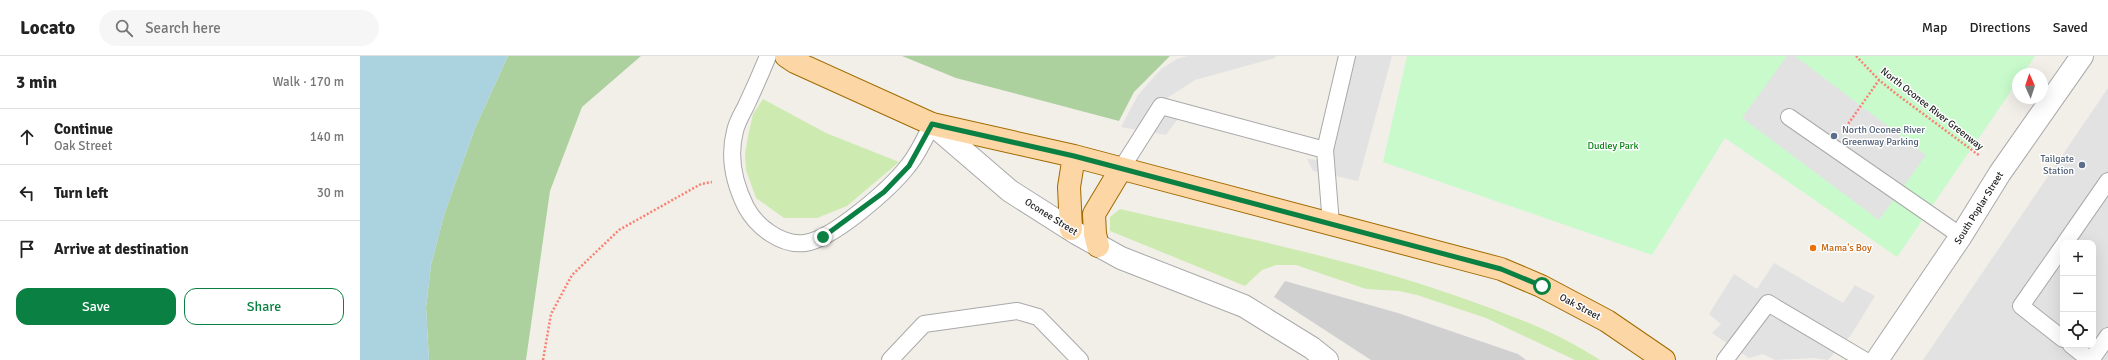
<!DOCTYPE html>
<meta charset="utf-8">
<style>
:root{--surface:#fff;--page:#f6f6f6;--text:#222;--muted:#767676;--line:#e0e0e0;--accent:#0b8043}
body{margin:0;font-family:Signika,sans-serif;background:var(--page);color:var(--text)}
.controls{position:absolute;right:12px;bottom:12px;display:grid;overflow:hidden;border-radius:8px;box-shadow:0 4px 16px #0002}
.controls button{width:36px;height:36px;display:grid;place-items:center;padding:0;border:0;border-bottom:1px solid var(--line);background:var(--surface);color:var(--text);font:20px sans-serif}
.compass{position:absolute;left:1652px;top:12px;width:36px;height:36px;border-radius:50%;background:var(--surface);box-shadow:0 4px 16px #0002;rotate:357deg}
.stop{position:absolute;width:12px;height:12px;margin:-9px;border:3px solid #0b8043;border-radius:50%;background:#fff}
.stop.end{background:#0b8043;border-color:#fff;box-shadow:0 1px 4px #0008}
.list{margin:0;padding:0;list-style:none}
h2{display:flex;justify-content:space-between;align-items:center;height:52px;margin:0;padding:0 16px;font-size:17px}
h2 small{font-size:13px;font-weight:400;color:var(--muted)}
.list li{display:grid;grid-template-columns:26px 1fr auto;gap:12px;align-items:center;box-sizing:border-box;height:56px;padding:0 16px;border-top:1px solid var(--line)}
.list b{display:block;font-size:15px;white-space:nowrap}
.list p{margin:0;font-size:13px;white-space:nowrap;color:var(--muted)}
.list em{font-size:13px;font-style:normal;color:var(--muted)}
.actions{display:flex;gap:8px;padding:12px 16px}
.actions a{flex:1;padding:9px 0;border:1px solid var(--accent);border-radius:12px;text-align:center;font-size:14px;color:var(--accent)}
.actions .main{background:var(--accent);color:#fff}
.icon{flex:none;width:22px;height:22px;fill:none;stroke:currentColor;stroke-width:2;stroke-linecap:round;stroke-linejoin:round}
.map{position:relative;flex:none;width:1748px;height:304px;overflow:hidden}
header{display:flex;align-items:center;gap:24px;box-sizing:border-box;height:56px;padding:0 20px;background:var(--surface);border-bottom:1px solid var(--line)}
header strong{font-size:19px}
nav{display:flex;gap:22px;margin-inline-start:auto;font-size:14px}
.search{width:280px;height:36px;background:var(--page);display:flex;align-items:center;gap:10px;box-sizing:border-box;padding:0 14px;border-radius:22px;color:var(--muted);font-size:15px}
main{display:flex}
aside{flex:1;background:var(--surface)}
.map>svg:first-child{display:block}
</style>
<header>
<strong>Locato</strong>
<div class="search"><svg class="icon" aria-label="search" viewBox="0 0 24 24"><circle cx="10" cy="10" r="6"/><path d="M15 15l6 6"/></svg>Search here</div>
<nav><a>Map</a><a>Directions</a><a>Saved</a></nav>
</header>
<main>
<aside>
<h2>3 min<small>Walk · 170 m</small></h2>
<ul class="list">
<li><svg class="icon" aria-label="ahead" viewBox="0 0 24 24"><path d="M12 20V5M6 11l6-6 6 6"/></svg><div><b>Continue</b><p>Oak Street</p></div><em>140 m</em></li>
<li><svg class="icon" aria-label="left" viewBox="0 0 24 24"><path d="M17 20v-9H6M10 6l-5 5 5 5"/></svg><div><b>Turn left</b></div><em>30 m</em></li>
<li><svg class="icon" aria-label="arrive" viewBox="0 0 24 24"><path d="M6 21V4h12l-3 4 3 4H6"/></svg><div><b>Arrive at destination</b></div></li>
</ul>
<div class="actions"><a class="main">Save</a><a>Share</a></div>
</aside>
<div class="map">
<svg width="1748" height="304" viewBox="0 0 1748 304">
<rect width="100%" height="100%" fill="#f2efe9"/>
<path fill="#d0d0d0" d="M 925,225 L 1038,257 L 1158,298 L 1166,304 L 1011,304 L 914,241 Z"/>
<path fill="#cdebb0" d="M 403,43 L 466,77 L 539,106 L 487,150 L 457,162 L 424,162 L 396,142 L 386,114 L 385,98 L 388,80 L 393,58 Z
M 760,153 C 880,181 1003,205 1119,248 C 1161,263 1202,279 1240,304 L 1215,304 L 1126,262 L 1057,239 L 1039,235 L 1006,233 L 936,209 L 916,209 L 902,214 L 885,230 L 750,175 L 750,161 Z"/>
<path fill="#add19e" d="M 148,0 L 281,0 L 222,51 L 190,135 L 166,304 L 69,304 L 66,252 L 71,209 L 84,159 L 115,72 Z
M 542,0 L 810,0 L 774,36 L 759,65 L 596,22 Z"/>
<path fill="#c8facc" d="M 1047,0 L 1675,0 L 1663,18 L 1658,18 L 1658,25 L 1537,201 L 1365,82 L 1292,199 L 1023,106 Z"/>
<path fill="#e2e2e2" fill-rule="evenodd" d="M 827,0 L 916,0 L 915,2 L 835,24 L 807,42 L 820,60 L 806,79 L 761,71 L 778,39 L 801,13 L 817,3 Z
M 993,0 L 1032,0 L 998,125 L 953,115 L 947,103 L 970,105 Z
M 1427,0 L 1435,0 L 1566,99 L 1519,164 L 1382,62 Z
M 1748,32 L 1748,304 L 1563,304 ZM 1703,187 L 1733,187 L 1733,289 L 1703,289 Z
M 1414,207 L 1483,247 L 1495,229 L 1515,240 L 1491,279 L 1468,304 L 1452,302 L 1415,304 L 1403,298 L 1389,302 L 1352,277 L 1361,268 L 1349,258 L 1374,218 L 1397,233 Z"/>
<path fill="#aad3df" d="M 0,0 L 148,0 L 115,72 L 84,159 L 71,209 L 66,252 L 69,304 L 0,304 Z"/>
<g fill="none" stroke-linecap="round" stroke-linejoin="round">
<g stroke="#a9a9a9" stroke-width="18">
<path id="service" d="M 408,0 C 401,17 394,33 386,50 C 382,58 377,66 375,75 C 368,102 374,127 386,151 C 396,170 421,190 445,187 C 473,183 530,133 548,110 C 558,98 565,82 572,68
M 1429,61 L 1601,180
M 761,113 L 801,50 L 965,94
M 971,168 L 965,94 L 987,0
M 1705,187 L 1748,125
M 1703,190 L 1661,250 L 1703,283
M 1711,289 L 1730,304
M 530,304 L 564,268 L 657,255 L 678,261 L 720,304
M 1365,304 L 1408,247 L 1504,304
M 1731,304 L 1748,280"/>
</g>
<g stroke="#a9a9a9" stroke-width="24">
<path id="minor" d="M 572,68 L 650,135 L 716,177 L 761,202 L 884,250 L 952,292 L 967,304
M 1517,304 L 1601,180 L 1640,117 L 1722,0"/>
</g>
<g stroke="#a06b00" stroke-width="24">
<path id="primary" d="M 426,0 L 435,6 L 572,68 L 714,100 L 1141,213 L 1181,230 L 1247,265 L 1304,304
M 711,173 L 709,131 L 714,100
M 738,190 L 735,178 L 734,158 L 761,113"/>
</g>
<path stroke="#fa8072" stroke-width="2.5" stroke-dasharray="2 2" stroke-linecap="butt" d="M 1496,0 L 1519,24 L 1535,37 L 1620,100
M 1486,71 L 1519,24
M 183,304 L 191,258 L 212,219 L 259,174 L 341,128 L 352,126"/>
<use href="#service" stroke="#fff" stroke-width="16"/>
<use href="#minor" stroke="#fff" stroke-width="22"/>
<use href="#primary" stroke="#fcd6a4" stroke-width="22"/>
</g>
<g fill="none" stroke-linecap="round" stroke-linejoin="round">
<path stroke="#0b8043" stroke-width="5" d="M 463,181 L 524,136 L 549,110 L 572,68 L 714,100 L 1141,213 L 1182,230"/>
</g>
<g fill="#5c6f8a" stroke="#fff" stroke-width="1.5">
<circle cx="1474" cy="80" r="4"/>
<circle cx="1722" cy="109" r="4"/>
</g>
<circle fill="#e8710a" stroke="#fff" stroke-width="1.5" cx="1453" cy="192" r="4"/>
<g text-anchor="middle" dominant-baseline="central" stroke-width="3" stroke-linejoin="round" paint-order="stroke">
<g font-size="10" fill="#222" stroke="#fff">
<text transform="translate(1572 53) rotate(38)">North Oconee River Greenway</text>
<text transform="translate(1619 152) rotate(-58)">South Poplar Street</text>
<text transform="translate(691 161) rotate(32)">Oconee Street</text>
<text transform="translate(1220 251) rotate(28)">Oak Street</text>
</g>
<g font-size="10" fill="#4e5e75" stroke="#fff" text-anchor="start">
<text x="1482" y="74">North Oconee River<tspan x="1482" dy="12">Greenway Parking</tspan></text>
<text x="1714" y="103" text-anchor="end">Tailgate<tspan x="1714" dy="12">Station</tspan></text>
</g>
<g font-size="10" fill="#0c8416" stroke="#fff">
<text x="1253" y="90">Dudley Park</text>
</g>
<g font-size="10" fill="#c56008" stroke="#fff" text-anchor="start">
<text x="1461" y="192">Mama's Boy</text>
</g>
</g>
</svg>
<div class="controls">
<button>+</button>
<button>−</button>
<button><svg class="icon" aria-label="locate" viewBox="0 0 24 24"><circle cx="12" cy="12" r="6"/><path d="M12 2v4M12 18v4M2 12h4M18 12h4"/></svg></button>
</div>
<svg class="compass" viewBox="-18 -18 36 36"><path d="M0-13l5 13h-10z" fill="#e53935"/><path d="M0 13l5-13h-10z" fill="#767676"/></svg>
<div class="stop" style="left:1182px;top:230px"></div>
<div class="stop end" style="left:463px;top:181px"></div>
</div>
</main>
